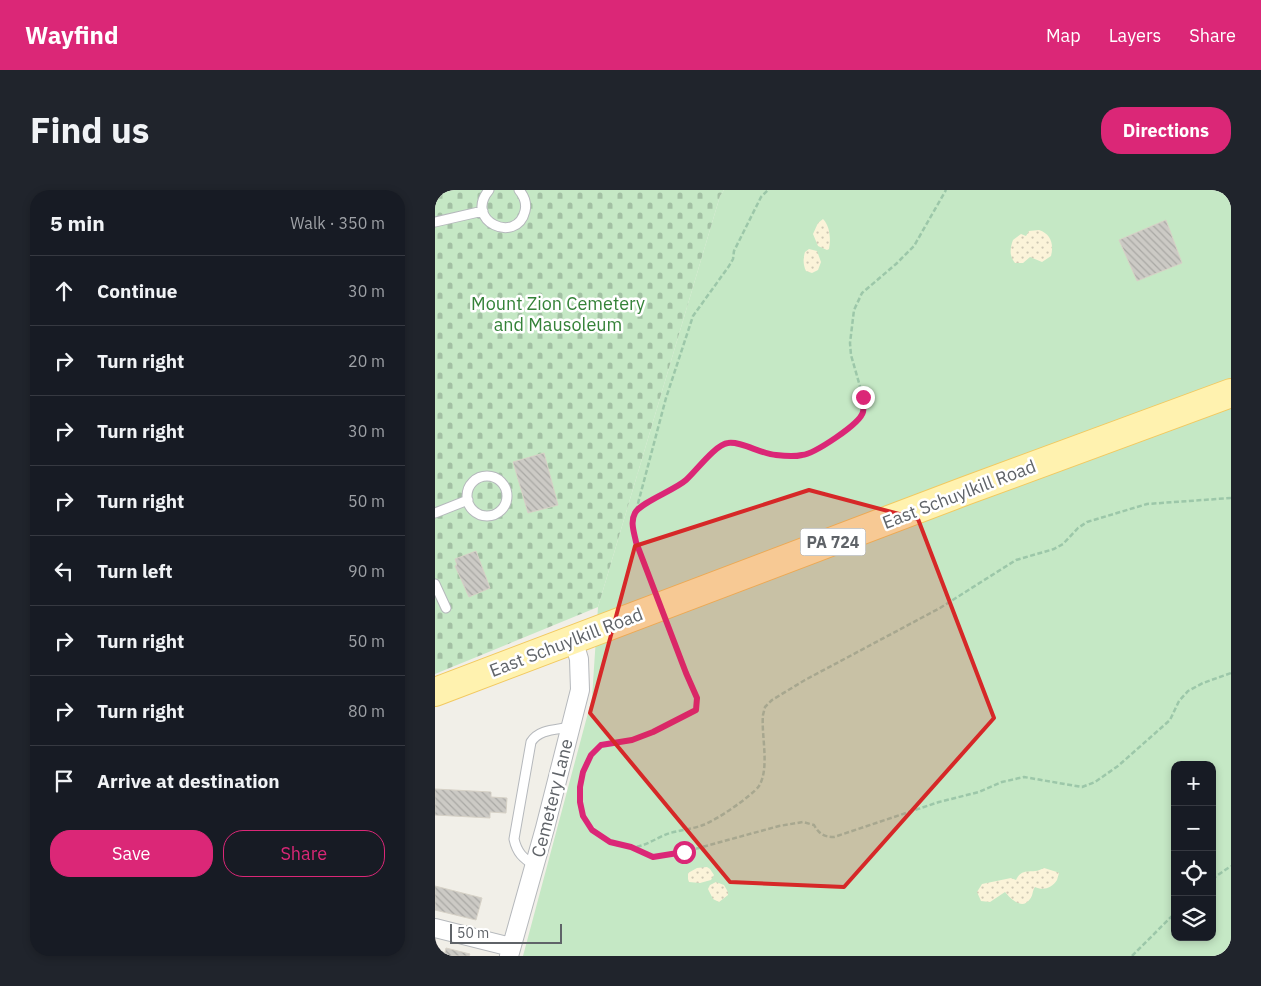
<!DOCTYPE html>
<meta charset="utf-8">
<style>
:root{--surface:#171b24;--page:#20242c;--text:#f1f3f6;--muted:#9ea1a6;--line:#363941;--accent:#db2777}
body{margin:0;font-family:"IBM Plex Sans",sans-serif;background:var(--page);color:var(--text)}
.controls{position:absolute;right:15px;bottom:15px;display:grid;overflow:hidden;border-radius:10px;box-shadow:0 2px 8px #0003}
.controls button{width:45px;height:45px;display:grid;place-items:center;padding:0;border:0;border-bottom:1px solid var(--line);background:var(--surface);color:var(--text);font:25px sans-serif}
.scale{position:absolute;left:15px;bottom:12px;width:112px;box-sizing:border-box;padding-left:5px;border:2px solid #5f6368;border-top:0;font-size:14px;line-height:18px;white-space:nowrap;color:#5f6368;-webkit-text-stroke:4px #fff;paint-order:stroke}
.stop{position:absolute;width:15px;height:15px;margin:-11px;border:4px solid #db2777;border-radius:50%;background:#fff}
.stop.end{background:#db2777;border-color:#fff;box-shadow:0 1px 5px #0008}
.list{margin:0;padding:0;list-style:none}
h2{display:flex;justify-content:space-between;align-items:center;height:65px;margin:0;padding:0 20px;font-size:21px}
h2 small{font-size:16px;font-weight:400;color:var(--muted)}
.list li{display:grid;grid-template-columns:32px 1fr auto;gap:15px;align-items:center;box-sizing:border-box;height:70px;padding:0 20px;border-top:1px solid var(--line)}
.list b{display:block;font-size:19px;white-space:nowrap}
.list em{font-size:16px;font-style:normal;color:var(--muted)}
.actions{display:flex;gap:10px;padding:15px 20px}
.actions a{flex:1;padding:11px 0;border:1px solid var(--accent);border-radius:20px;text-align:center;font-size:18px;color:var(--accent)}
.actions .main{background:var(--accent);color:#fff}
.icon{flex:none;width:28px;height:28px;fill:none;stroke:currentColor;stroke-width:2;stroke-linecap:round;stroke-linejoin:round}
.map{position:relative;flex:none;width:796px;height:766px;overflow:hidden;border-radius:20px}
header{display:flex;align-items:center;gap:30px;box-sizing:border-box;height:70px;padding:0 25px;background:var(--accent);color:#fff}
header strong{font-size:24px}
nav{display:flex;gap:28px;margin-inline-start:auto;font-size:18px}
.intro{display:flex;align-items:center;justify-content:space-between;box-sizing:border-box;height:120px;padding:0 30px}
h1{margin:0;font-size:35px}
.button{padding:12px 22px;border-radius:20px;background:var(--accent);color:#fff;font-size:18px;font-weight:700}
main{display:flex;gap:30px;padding:0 30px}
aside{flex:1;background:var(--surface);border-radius:20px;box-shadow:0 2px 8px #0003}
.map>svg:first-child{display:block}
</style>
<header>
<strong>Wayfind</strong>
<nav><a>Map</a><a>Layers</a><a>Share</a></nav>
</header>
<div class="intro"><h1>Find us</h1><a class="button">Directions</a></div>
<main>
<aside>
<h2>5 min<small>Walk · 350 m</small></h2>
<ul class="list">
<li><svg class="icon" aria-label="ahead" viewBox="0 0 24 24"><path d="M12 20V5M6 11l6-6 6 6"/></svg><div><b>Continue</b></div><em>30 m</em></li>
<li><svg class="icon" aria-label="right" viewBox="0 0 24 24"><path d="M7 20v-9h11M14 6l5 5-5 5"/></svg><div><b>Turn right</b></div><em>20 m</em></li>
<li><svg class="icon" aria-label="right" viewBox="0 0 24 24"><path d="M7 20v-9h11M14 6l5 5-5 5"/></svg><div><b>Turn right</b></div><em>30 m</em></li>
<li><svg class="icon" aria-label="right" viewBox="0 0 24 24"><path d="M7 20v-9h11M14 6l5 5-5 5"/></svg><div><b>Turn right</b></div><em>50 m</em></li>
<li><svg class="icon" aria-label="left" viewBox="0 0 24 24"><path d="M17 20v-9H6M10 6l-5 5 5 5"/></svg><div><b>Turn left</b></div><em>90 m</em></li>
<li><svg class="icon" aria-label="right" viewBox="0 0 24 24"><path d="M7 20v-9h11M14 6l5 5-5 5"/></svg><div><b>Turn right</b></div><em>50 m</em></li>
<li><svg class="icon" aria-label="right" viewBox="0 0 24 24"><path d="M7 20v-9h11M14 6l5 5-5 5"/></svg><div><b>Turn right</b></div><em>80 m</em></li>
<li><svg class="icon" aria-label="arrive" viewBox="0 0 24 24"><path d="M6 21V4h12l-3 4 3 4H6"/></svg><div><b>Arrive at destination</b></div></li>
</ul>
<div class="actions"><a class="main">Save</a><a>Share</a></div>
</aside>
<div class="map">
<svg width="796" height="766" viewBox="0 0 796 766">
<defs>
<pattern id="sand-dots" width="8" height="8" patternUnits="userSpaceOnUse" patternTransform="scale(1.25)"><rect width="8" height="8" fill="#fbf3d9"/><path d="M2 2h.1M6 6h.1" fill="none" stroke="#cec8b4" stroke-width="1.8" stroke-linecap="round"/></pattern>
<pattern id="cemetery-stones" width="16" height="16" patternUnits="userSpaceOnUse" patternTransform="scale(1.25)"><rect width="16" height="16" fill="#c5e8c5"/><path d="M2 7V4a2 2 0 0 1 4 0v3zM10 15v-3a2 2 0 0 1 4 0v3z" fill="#a3c0a4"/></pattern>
<pattern id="building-back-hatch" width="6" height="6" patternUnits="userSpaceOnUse" patternTransform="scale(1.25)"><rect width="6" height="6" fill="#cccac5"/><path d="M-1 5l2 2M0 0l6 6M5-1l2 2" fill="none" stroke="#a9a8a4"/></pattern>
</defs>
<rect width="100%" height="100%" fill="#f1efe8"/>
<path fill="#c5e8c5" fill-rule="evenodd" d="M 289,0 L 796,0 L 796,766 L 88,766 L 157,508 L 163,417 L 285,6 ZM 740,575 L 777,575 L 777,747 L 740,747 Z"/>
<path fill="url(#sand-dots)" d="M 388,29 C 395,36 396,49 394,59 L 392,60 L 383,56 L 378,44 L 383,33 Z
M 604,40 C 616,44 619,54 616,66 L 607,72 L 595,67 L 588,73 L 580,73 C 574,66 575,58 578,50 L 586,44 L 591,46 L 594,41 Z
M 374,59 L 382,61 L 386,72 L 383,80 L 377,83 L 371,81 C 368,75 368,68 370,62 Z
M 272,677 L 275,679 L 279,685 L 276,690 L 265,693 L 254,692 L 253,689 L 253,683 L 262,678 Z
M 609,678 L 622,682 L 624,683 L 622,690 C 617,698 608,701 600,697 C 597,701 598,706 595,709 C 587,721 575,708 570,702 L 555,712 L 546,711 L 542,702 L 547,694 L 576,688 L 581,690 C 586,680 591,682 600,681 C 603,681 606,679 609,678 Z
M 281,692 L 289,695 L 293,702 L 293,705 L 284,712 L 278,709 L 273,699 L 275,695 Z"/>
<path fill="url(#cemetery-stones)" d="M 0,0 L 289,0 L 285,6 L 163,417 L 0,484 Z"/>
<path fill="url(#building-back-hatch)" stroke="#d6d1c6" d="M 731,30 L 747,73 L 702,91 L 684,50 Z
M 109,263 L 123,315 L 93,323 L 78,272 Z
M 41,361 L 55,398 L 34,407 L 20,376 L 22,375 L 20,369 Z
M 0,599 L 56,602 L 56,607 L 72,608 L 71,623 L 55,622 L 55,628 L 0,625 Z
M 0,696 L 47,708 L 41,730 L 0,720 Z
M 11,758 L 35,764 L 34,766 L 9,766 Z"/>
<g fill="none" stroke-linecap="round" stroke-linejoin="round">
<g stroke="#b5b8bc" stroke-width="11">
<path id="service" d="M 54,0 C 28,31 82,55 90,21 C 92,13 89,6 84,0
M 0,32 L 48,21
M32 306a20 20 0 1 1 40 0a20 20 0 1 1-40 0Z
M 0,323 L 33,310
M 0,394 L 11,418
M 100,676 C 88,668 82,663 79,649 L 96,552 C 104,539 121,540 135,537"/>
</g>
<g stroke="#b5b8bc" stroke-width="20">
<path id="minor" d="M 0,738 L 76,757
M 74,766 L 110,638 L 145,500 L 144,469 L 138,449"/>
</g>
<g stroke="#f2c960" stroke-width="30">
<path id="primary" d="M 0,502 L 530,301 L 796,203"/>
</g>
<path stroke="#9cc7a9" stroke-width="2.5" stroke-dasharray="5 2.5" stroke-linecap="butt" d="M 201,321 L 231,208 L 258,126 L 294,76 L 298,69 L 299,61 L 326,7 L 333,0
M 201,352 L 197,336 L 201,322 L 207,315 L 238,299 L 251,290 L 274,265 L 290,253 L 299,253 L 339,265 L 369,265 L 399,249 L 420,234 L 428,223 L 428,207 L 416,165 L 415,153 L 419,120 L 427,103 L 461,74 L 479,56 L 511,0
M 251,483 L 263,508 L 261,521 C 240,530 220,542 199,549 C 184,555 169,551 157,563 C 147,574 145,592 145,606 C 146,634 167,657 196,657 C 209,658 222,647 235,643 C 246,640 257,639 268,635 C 280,631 317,606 324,596 C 335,578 326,545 328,525 L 330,517 L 337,510 L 370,490 L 505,418 L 581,370 L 619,359 L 628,354 L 643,338 L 652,332 L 712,314 L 796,308
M 196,658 L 218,667 L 249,662 L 344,636 L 368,632 L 379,635 C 384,644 389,647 399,647 L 504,612 L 544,602 L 567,592 L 589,587 L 647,597 L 660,592 L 683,576 L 735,530 L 744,511 L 753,501 L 768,493 L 796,483
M 777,689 L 796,676
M 697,766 L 740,723"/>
<use href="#service" stroke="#fff" stroke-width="9"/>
<use href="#minor" stroke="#fff" stroke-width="18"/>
<use href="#primary" stroke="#fff2af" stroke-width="28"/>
<path stroke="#9cc7a9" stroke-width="2.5" stroke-dasharray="5 2.5" stroke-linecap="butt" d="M 201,352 L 251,483"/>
</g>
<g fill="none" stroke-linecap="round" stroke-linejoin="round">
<path stroke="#db2777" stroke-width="6" d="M 249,662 L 218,667 L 196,657 L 175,652 L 157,640 L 148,626 L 145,612 L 145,597 L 148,582 L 156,565 L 166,555 L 197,550 L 218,542 L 261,520 L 262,508 L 251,483 L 201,352 C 199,342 195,332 200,323 C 206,312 240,300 251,290 C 261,281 281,254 293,253 C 306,251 326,264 341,265 C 349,266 359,267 367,265 C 379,264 425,234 428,222 C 429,218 428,212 428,207"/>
</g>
<path fill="#d62828" fill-opacity="0.2" stroke="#d62828" stroke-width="4" stroke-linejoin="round" d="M 374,300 L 483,329 L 559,528 L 409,697 L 295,692 L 155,523 L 200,356 Z"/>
<g text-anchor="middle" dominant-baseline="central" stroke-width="5" stroke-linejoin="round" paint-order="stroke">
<rect fill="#fff" stroke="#8f9295" stroke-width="1" x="365.5" y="338.5" width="65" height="27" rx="4"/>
<g font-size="16" font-weight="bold" fill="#5f6368">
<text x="398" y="352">PA 724</text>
</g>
<g font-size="18" fill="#348238" stroke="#fff">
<text x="123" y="113">Mount Zion Cemetery<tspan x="123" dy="21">and Mausoleum</tspan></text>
</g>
<g font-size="18" fill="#5f6368" stroke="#fff">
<text transform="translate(524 304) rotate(-21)">East Schuylkill Road</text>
<text transform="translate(131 452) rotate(-21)">East Schuylkill Road</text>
<text transform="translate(117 608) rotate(-76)">Cemetery Lane</text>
</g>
</g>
</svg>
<div class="controls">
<button>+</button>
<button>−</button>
<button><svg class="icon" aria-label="locate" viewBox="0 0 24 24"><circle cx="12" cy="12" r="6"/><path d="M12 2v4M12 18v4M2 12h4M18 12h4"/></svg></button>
<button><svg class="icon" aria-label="layers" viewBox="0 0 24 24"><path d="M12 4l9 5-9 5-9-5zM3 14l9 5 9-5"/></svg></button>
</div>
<div class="scale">50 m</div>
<div class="stop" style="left:249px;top:662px"></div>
<div class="stop end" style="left:428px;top:207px"></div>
</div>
</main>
